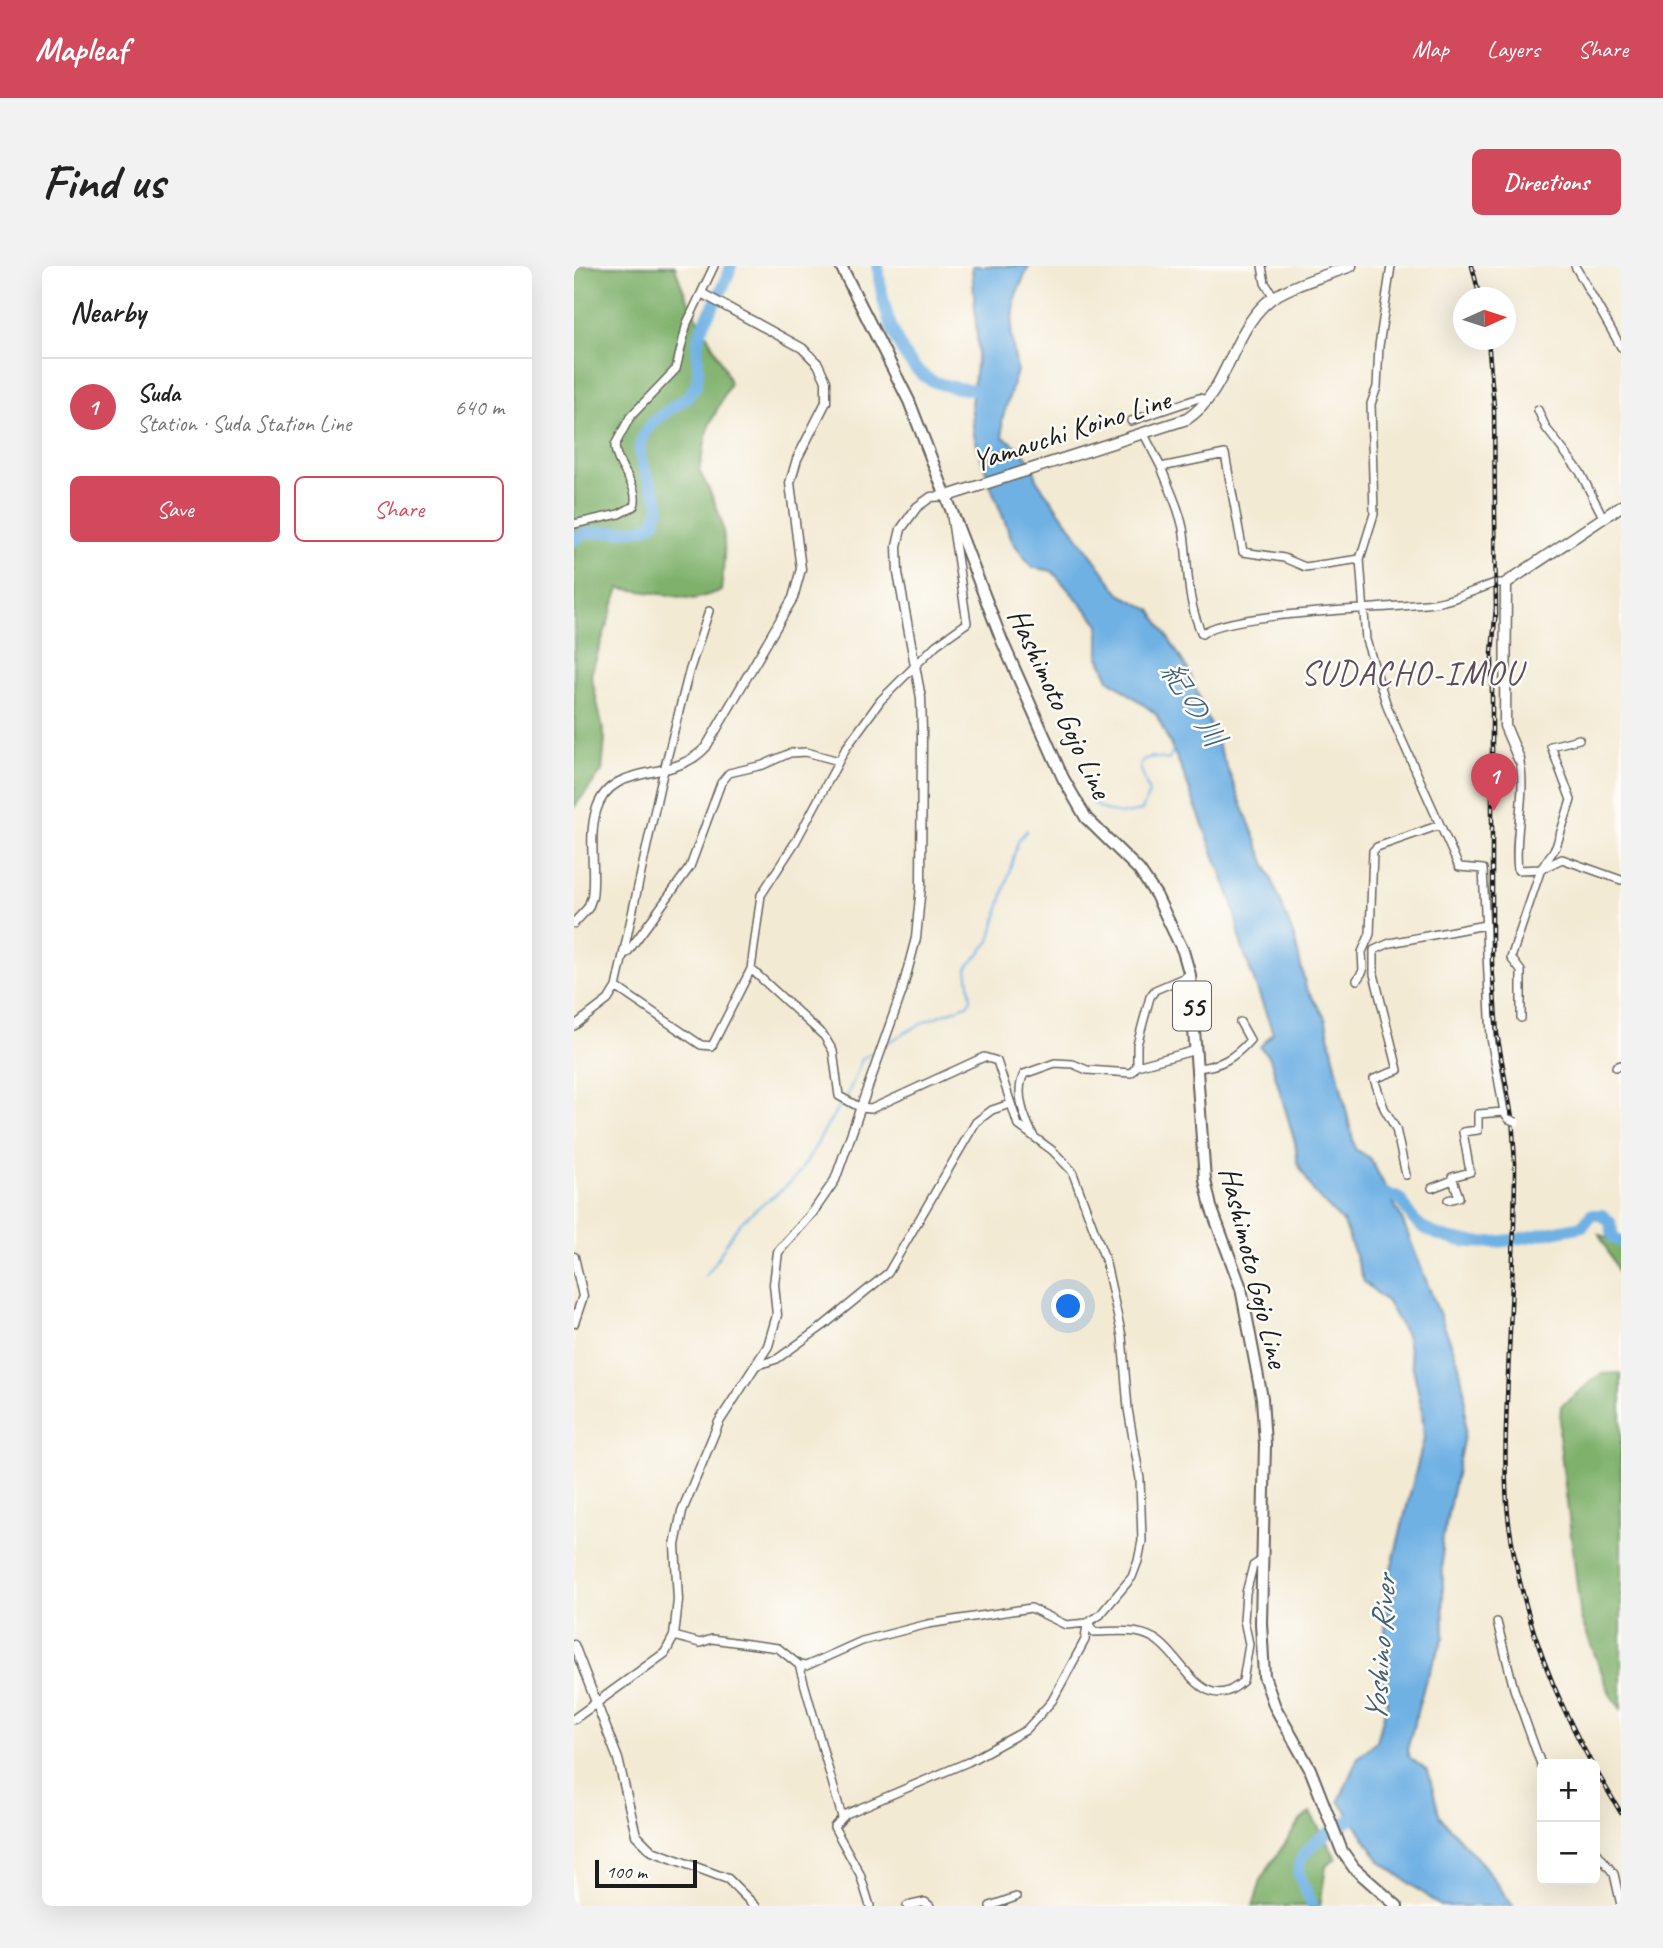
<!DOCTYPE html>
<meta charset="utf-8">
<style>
:root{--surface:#fff;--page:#f2f2f2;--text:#222;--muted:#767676;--line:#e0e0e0;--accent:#d1495b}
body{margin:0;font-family:Caveat,"Klee One",sans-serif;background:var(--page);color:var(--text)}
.controls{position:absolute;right:21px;bottom:21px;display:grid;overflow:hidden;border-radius:10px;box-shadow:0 7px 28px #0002}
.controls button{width:63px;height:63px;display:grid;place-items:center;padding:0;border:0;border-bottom:2px solid var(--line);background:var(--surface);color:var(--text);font:35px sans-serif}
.compass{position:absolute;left:879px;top:21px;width:63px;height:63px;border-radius:50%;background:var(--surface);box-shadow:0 7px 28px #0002;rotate:87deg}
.scale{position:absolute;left:21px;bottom:18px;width:102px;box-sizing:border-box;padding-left:7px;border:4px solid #1c1c1c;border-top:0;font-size:19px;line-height:24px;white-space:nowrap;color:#1c1c1c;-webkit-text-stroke:5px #fdfcf7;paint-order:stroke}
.you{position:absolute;left:495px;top:1041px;width:24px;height:24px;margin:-18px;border:5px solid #fff;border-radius:50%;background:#1a73e8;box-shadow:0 0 0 10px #1a73e833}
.badge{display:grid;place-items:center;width:46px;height:46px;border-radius:50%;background:var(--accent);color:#fff;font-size:23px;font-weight:700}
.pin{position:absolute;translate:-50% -58px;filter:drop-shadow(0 2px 4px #0008)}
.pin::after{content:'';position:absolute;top:37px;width:24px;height:21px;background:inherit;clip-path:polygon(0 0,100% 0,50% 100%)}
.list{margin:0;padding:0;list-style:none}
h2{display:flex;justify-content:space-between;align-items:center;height:91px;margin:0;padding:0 28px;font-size:30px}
h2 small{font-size:23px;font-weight:400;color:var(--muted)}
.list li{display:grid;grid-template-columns:46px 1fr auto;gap:21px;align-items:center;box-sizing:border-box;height:98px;padding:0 28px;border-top:2px solid var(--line)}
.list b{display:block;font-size:26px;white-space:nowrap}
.list p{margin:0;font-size:23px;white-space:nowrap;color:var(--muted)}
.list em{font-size:23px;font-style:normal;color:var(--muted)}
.actions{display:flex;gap:14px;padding:21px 28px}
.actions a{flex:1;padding:16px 0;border:2px solid var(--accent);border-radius:10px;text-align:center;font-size:24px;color:var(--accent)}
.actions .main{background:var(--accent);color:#fff}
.map{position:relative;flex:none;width:1047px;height:1640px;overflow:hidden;border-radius:10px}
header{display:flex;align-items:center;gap:42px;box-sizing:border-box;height:98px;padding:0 35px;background:var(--accent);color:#fff}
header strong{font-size:33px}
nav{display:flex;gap:38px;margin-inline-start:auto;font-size:24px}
.intro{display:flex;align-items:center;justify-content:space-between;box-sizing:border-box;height:168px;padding:0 42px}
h1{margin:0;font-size:49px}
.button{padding:18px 32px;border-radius:10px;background:var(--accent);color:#fff;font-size:24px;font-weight:700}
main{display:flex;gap:42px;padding:0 42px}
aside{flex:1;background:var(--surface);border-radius:10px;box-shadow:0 7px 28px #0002}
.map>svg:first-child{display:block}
</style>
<header>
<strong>Mapleaf</strong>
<nav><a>Map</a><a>Layers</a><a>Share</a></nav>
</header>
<div class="intro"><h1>Find us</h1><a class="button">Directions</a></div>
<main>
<aside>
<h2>Nearby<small></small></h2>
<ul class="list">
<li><span class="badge">1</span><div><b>Suda</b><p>Station · Suda Station Line</p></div><em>640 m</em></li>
</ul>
<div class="actions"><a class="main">Save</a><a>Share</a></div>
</aside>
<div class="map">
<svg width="1047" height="1640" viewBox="0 0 1047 1640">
<rect width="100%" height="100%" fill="#fdfcf7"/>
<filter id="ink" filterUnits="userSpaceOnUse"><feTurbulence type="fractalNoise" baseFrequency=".0143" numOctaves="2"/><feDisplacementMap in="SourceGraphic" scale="14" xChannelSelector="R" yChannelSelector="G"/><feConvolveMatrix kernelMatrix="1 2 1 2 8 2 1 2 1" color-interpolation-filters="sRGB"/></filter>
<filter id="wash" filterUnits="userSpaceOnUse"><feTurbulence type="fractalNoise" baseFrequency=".00686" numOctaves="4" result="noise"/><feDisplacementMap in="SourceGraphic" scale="28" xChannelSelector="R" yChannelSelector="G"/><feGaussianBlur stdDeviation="1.57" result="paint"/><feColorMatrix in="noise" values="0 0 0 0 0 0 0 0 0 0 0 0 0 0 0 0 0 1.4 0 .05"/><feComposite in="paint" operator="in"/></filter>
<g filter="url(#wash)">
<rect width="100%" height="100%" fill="#f3ead4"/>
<path fill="#7fb16c" stroke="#4e6644" stroke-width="2" d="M 0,0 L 101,0 C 112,42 142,76 156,117 L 134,162 L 125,205 C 153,254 153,270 147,325 L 121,333 L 45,322 L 17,408 L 31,473 L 28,505 L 0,541 Z
M 1025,968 L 1047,979 L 1047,1011 Z
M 1047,1107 L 1047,1443 L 1037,1430 L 1007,1353 L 985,1169 L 987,1140 L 1027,1108 Z
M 736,1547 L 762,1592 L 752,1600 L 746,1640 L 679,1640 L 688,1611 L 727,1554 Z"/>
<path fill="#6fb1e4" stroke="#466680" stroke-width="2" d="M 398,0 L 455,0 L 442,29 L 437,69 L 443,105 L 428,154 L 429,171 C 449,182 458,194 464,216 L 546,328 L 577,344 L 614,404 L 698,614 L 721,674 L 732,722 L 751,751 L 781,883 L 796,892 L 827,951 L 884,1095 L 891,1128 L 891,1165 L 868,1276 L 870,1371 L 851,1416 L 833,1484 L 835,1491 L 854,1505 L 866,1551 L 910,1600 L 939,1640 L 866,1640 L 807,1596 L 765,1535 L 784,1491 L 803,1475 L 813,1437 L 809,1421 L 813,1319 L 850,1173 L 848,1143 L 832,1069 L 813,1036 L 790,1016 L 770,957 L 741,928 L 724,898 L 721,876 L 696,792 L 686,781 L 699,767 L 668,681 L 659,638 L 606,499 L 582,448 L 535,413 L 525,391 L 525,358 L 478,305 L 458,301 L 439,276 L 417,221 L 400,169 L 397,138 L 404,84 Z"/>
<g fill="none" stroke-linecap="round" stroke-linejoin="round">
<path stroke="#6fb1e4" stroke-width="2" d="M 516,534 C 530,548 549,551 568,544 L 575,527 L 566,500 L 569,494 L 577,491 L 595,494 L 600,481
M 313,777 L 352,755 L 393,739 L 397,733 L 393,702 L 416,675 L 444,575 L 453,564
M 273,831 L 288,793 L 305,782
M 131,1010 C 145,996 150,976 163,961 C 180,940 207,929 224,908 C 241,886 251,859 269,835"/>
<path stroke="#6fb1e4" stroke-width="12" d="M 304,0 C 307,36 321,93 355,113 C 371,122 396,123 414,126
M 0,274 C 16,258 57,273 80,257 L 86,240 C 72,200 46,179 91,147 C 101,139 114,133 120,122 C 128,108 121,90 124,74 C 130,49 150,28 157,0
M 798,927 C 842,929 821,941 847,960 C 871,977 909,979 937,974
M 978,966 L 1009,960 L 1017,949 L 1028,949 L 1036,956 L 1039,972 L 1047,976
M 944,973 L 972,967
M 739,1640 C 735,1630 728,1619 725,1609 C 719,1580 772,1557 791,1546"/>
</g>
</g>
<g filter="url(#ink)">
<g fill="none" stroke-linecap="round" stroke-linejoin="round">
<g stroke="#67645c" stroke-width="10">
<path id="minor" d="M 688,0 L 691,17 L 700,31
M 817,0 L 805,80 L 803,121 L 797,138 L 800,248 L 786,293 L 792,374 L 814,443 L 885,601 L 909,603 L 917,772 L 930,846 L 935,853
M 1001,0 L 1047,81
M 964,144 L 972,162 L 1006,206 L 1029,251
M 557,155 L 625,132 L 634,134
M 572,172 L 587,201 L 651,188 L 669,286 L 710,292 L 731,301 L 786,293
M 587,201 C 595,222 607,246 610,268 C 615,304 612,334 628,368 C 651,346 818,343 860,337 C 881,334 901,324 921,317 L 932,317
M 0,258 L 45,248 L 60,240 C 67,219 41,201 41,179 L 56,151 L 102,103 L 113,57 L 140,0
M 945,493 C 954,525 939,569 944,604 L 967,603 L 988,593 L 1047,614
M 53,687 L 116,601 L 147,517 L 155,507 L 189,499 L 216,487 L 232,486 L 265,495
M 177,703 L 250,770 L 259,785 L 265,830 L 287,842 L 297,843 L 410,791 L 423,795 L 444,859 L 479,885 L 498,905 L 531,993 L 548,1070 L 554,1143 L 566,1213 L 568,1275 L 564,1295 L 558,1311 L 526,1349 L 513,1357 L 492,1359 L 457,1342 L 354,1358 L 288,1375 L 232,1400 L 225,1399
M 783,714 L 789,705 L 788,686 L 796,668 L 799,585 L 803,581 L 866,559
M 42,721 L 127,779 L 138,780 L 177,703 L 187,629 L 222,575 L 272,482 L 307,434 L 362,379 L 393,357 L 377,250
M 947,752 L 947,705 L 937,692 L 967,603 L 982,581 L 997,534 L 977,480 L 1005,473
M 0,760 L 34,734 L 42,721 L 86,520 L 115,406 L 135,345
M 563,800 L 563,779 L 576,731 L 581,724 L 616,709
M 1042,801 L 1047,799
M 623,802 C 647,800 660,792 676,774 L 666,756
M 460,871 C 451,853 440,828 450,808 L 481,797 L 499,798 L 513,804 L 557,807 L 563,800 L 622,784
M 832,909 L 822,863 L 810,842 L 800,813 L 824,804 L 800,708 L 800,684 L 816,677 L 911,659
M 858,922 L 879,914
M 874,934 L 885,931 L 878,911 L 896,906 L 889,866 L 904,864 L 904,848 L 930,846
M 184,1099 L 203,1093 L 249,1060 L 314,1007 L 402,856 L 418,844 L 436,838
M 923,1356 L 940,1423 L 968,1501
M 514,1357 L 520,1366 C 540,1366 561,1362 579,1372 C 607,1386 629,1454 669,1415 L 675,1378 L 670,1354 L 672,1327 L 679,1300 L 688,1294
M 100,1370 L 126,1377 L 138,1373 L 204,1382 L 225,1399 L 268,1551
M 1021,1584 L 1040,1608 L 1047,1639
M 296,1640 L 286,1608 L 260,1561 L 272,1548 L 394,1496 L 452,1464 L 478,1435 L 511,1374 L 513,1357
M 333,1640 L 351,1636 L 356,1640
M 416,1640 L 442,1631"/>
</g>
<g stroke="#67645c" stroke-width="11">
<path id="tertiary" d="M 0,657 L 14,642 L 18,631 C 22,603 14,572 22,545 C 37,493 98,519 132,481 L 219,332 L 227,303 L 216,217 L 223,193 L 252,136 L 252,115 L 244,98 L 228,82 L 129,28
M 0,991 L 9,1030 L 0,1057
M 0,1379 L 44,1493 L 62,1569 L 78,1585 L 154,1613 L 181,1640
M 0,1453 L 91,1387 L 100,1370 L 104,1334 L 101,1279 L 108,1245 L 145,1156 L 194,1080 L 203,1049 L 200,1018 L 204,986 L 239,946 L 261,914 L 328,725 L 342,672 L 347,620 L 348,465 L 347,432 L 324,307 L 323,280 L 327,263 L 343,241 L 357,231 L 373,230"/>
</g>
<g stroke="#67645c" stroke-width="13">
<path id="secondary" d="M 373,230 L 613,153 C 654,126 656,70 692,37 C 709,21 754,9 777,0
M 945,493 L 931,460 L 932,317 L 1047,240"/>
</g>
<g stroke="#67645c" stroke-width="14">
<path id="primary" d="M 267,0 L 335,135 L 428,375 L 489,512 L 512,552 L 565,604 L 582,629 L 609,685 L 616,709 L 631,914 L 637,941 L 667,1022 L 688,1132 L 691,1178 L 687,1357 L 690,1410 L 701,1441 L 736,1503 L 768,1585 L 780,1602 L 823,1640"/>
</g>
<use href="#minor" stroke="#fff" stroke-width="7"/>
<use href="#tertiary" stroke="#fff" stroke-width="8"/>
<use href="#secondary" stroke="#fff" stroke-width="10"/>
<use href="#primary" stroke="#fff" stroke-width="10"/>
<g stroke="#1c1c1c" stroke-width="4.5">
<path id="rail" d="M 898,0 L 906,32
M 914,74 L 920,140 L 922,350
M 922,341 L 918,387 L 918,697 L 923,768 L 938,851 L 941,897 C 941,967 937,1039 934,1109 C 932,1159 929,1209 935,1258 C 947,1344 976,1423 1018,1498
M 1021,1503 L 1047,1547"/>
</g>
<use href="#rail" stroke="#fdfcf7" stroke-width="2" stroke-dasharray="5" stroke-linecap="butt"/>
<g stroke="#67645c" stroke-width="10" stroke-linecap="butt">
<path id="minor-bridge" d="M 935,853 L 942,856"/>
</g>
<use href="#minor-bridge" stroke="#fff" stroke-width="7"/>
</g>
</g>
<g text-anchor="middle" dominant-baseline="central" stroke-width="5" stroke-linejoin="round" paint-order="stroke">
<rect fill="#fdfcf7" stroke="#605f5e" stroke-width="2" x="599" y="715.5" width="38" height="49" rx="5"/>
<g font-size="28" font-weight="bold" fill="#1c1c1c">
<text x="618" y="740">55</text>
</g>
<g font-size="30" fill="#1c1c1c" stroke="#fdfcf7">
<text transform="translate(497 164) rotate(-18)">Yamauchi Koino Line</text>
<text transform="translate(486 437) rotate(65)">Hashimoto Gojo Line</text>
<text transform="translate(680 1001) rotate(76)">Hashimoto Gojo Line</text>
</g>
<g font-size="32" font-style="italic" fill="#415f76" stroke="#fdfcf7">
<text transform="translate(620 439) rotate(58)">紀の川</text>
<text transform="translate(806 1383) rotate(-86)">Yoshino River</text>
</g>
<g font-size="33" letter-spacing="2" fill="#5e4c5b" stroke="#fdfcf7">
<text x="838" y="407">SUDACHO-IMOU</text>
</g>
</g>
</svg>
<div class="controls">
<button>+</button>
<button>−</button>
</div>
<svg class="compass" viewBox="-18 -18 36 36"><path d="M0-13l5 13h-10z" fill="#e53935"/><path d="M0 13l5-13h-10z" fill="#767676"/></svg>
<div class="scale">100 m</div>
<div class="you"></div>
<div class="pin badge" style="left:920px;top:545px">1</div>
</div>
</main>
